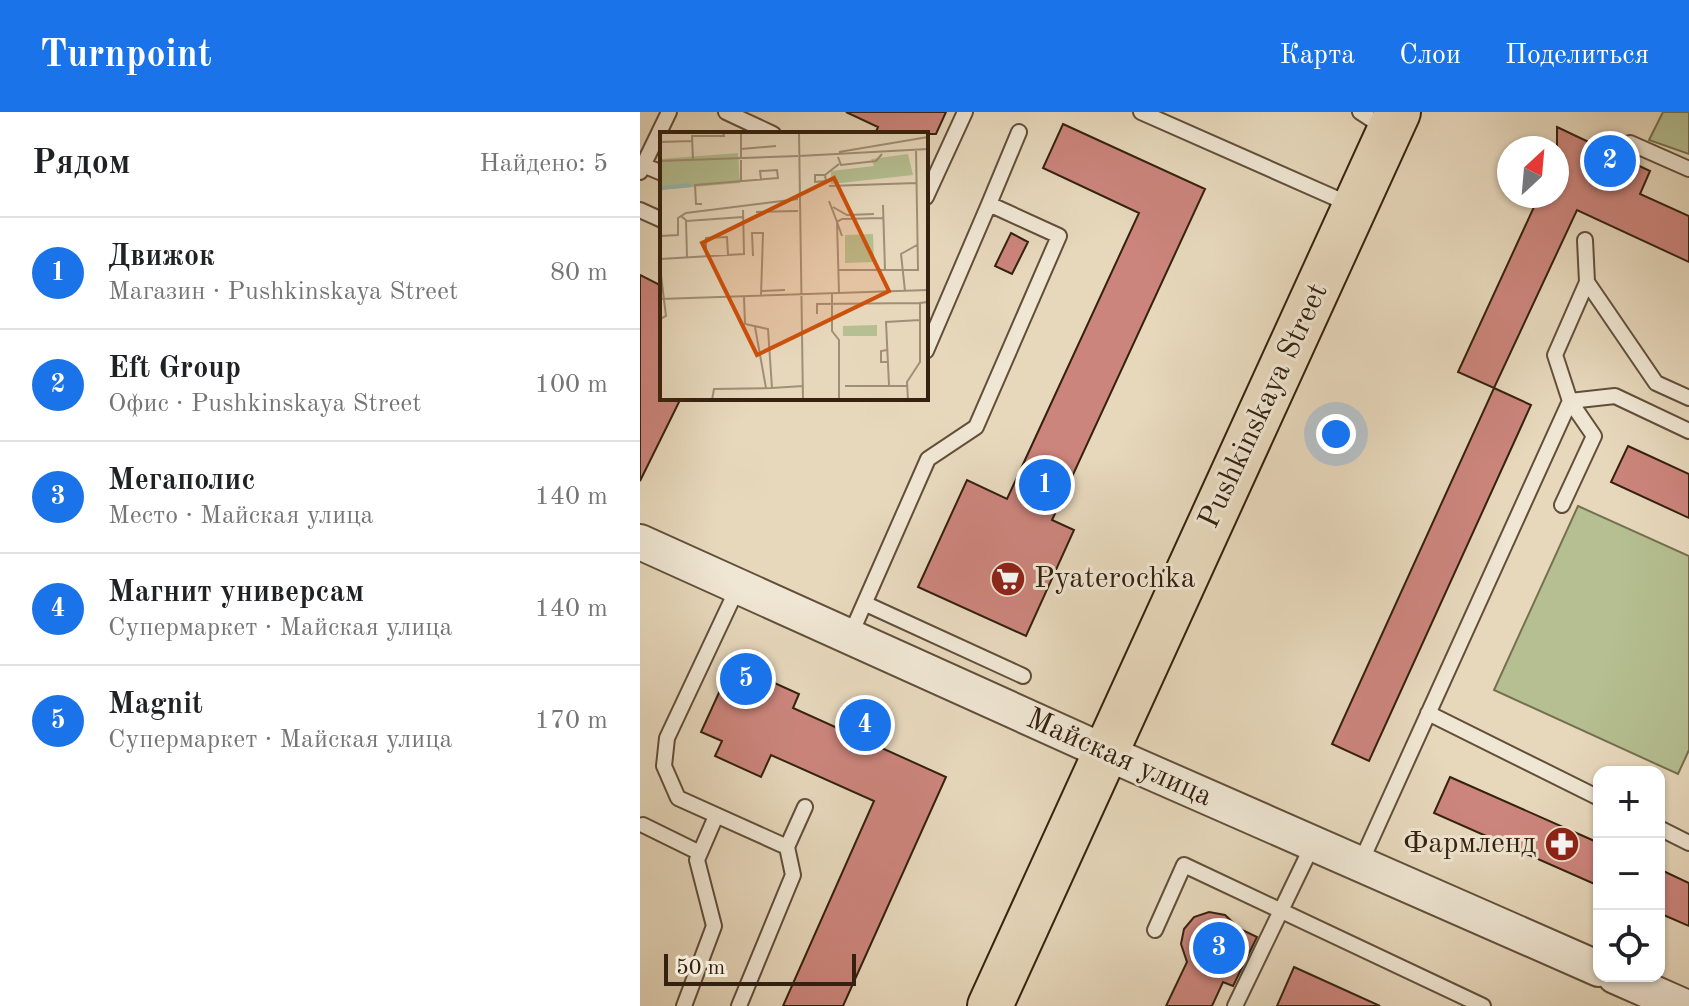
<!DOCTYPE html>
<html lang="ru">
<meta charset="utf-8">
<style>
:root{--surface:#fff;--page:#f2f2f2;--text:#202124;--muted:#757577;--line:#e0e0e0;--accent:#1a73e8}
body{margin:0;font-family:"Old Standard TT",serif;background:var(--page);color:var(--text)}
.controls{position:absolute;right:24px;bottom:24px;display:grid;overflow:hidden;border-radius:16px;box-shadow:0 2px 6px #0004}
.controls button{width:72px;height:72px;display:grid;place-items:center;padding:0;border:0;border-bottom:2px solid var(--line);background:var(--surface);color:var(--text);font:40px sans-serif}
.compass{position:absolute;left:857px;top:24px;width:72px;height:72px;border-radius:50%;background:var(--surface);box-shadow:0 2px 6px #0004;rotate:26deg}
.scale{position:absolute;left:24px;bottom:20px;width:192px;box-sizing:border-box;padding-left:8px;border:4px solid #35210f;border-top:0;font-size:22px;line-height:28px;white-space:nowrap;color:#35210f;-webkit-text-stroke:6px #efe6d3;paint-order:stroke}
.you{position:absolute;left:696px;top:322px;width:28px;height:28px;margin:-20px;border:6px solid #fff;border-radius:50%;background:#1a73e8;box-shadow:0 0 0 12px #1a73e833}
.badge{display:grid;place-items:center;width:52px;height:52px;border-radius:50%;background:var(--accent);color:#fff;font-size:26px;font-weight:700}
.pin{position:absolute;translate:-50% -50%;border:4px solid #fff;box-shadow:0 2px 8px #0006}
.list{margin:0;padding:0;list-style:none}
h2{display:flex;justify-content:space-between;align-items:center;height:104px;margin:0;padding:0 32px;font-size:34px}
h2 small{font-size:26px;font-weight:400;color:var(--muted)}
.list li{display:grid;grid-template-columns:52px 1fr auto;gap:24px;align-items:center;box-sizing:border-box;height:112px;padding:0 32px;border-top:2px solid var(--line)}
.list b{display:block;font-size:30px;white-space:nowrap}
.list p{margin:0;font-size:26px;white-space:nowrap;color:var(--muted)}
.list em{font-size:26px;font-style:normal;color:var(--muted)}
.icon{flex:none;width:44px;height:44px;fill:none;stroke:currentColor;stroke-width:2;stroke-linecap:round;stroke-linejoin:round}
.map{position:relative;flex:none;width:1049px;height:894px;overflow:hidden}
header{display:flex;align-items:center;gap:48px;box-sizing:border-box;height:112px;padding:0 40px;background:var(--accent);color:#fff}
header strong{font-size:38px}
nav{display:flex;gap:44px;margin-inline-start:auto;font-size:28px}
main{display:flex}
aside{flex:1;background:var(--surface)}
.map>svg:first-child{display:block}
</style>
<header>
<strong>Turnpoint</strong>
<nav><a>Карта</a><a>Слои</a><a>Поделиться</a></nav>
</header>
<main>
<aside>
<h2>Рядом<small>Найдено: 5</small></h2>
<ul class="list">
<li><span class="badge">1</span><div><b>Движок</b><p>Магазин · Pushkinskaya Street</p></div><em>80 m</em></li>
<li><span class="badge">2</span><div><b>Eft Group</b><p>Офис · Pushkinskaya Street</p></div><em>100 m</em></li>
<li><span class="badge">3</span><div><b>Мегаполис</b><p>Место · Майская улица</p></div><em>140 m</em></li>
<li><span class="badge">4</span><div><b>Магнит универсам</b><p>Супермаркет · Майская улица</p></div><em>140 m</em></li>
<li><span class="badge">5</span><div><b>Magnit</b><p>Супермаркет · Майская улица</p></div><em>170 m</em></li>
</ul>
</aside>
<div class="map">
<svg width="1049" height="894" viewBox="0 0 1049 894">
<rect width="100%" height="100%" fill="#e7d8bc"/>
<filter id="stains"><feTurbulence type="fractalNoise" baseFrequency=".0025" numOctaves="4"/><feColorMatrix values="0 0 0 0 .2 0 0 0 0 .09 0 0 0 0 .02 0 0 0 .5 -.17"/></filter>
<radialGradient id="worn" r=".72"><stop offset=".6" stop-color="#630" stop-opacity="0"/><stop offset="1" stop-color="#630" stop-opacity=".3"/></radialGradient>
<path fill="#b5bf91" stroke="#757050" stroke-width="2" d="M 1023,0 L 1049,0 L 1049,42 L 1009,28 Z
M 938,394 L 1049,444 L 1049,638 L 1038,662 L 854,578 Z"/>
<path fill="#cc857c" stroke="#35210f" stroke-width="2" d="M 206,0 L 306,0 L 296,22 L 235,22 L 238,15 Z
M 423,12 L 565,77 L 412,408 L 434,418 L 386,524 L 278,475 L 327,368 L 367,387 L 499,101 L 403,56 Z
M 917,15 L 1010,59 L 1000,82 L 1049,104 L 1049,150 L 937,98 L 854,276 L 818,260 L 899,84 L 917,84 Z
M 371,121 L 388,130 L 372,162 L 355,154 Z
M 0,163 L 22,174 L 22,286 L 41,286 L 0,369 Z
M 854,276 L 891,293 L 729,649 L 692,632 Z
M 988,334 L 1049,362 L 1049,406 L 971,370 Z
M 92,552 L 159,582 L 153,596 L 306,665 L 203,894 L 143,894 L 234,689 L 131,643 L 121,665 L 75,644 L 82,629 L 61,620 Z
M 810,665 L 959,731 L 959,774 L 794,701 Z
M 1019,757 L 1049,771 L 1049,814 L 1019,801 Z
M 569,800 L 585,803 L 600,817 L 617,825 L 593,874 L 583,870 L 572,894 L 526,894 L 547,850 L 541,832 L 544,817 L 554,805 Z
M 654,855 L 740,894 L 637,894 Z"/>
<g fill="none" stroke-linecap="round" stroke-linejoin="round">
<g stroke="#624f3a" stroke-width="18">
<path id="service" d="M 86,0 L 133,22
M 501,0 L 709,92
M 720,0 L 746,17
M 990,31 L 1049,57
M 3,53 L 22,61
M 0,60 L 29,0
M 286,85 L 325,0
M 349,92 L 379,20
M 0,98 L 22,108
M 947,170 L 1016,271 L 1049,286
M 922,393 L 954,324 L 930,289 L 975,284 L 1049,319
M 98,475 L 27,626 L 24,654 L 38,686 L 147,735 L 153,763 L 99,894
M 226,492 L 383,564
M 210,524 L 288,347 L 336,315 L 419,124 L 349,92 L 286,239
M 788,601 L 959,686
M 3,713 L 60,741
M 1019,716 L 1049,731
M 147,735 L 165,695
M 720,752 L 930,289 L 915,243 L 947,170 L 945,128
M 515,818 L 544,753 L 843,894
M 44,894 L 74,814 L 57,748 L 76,704
M 595,894 L 673,732"/>
</g>
<g stroke="#624f3a" stroke-width="38">
<path id="tertiary" d="M 0,430 L 465,640 L 959,857
M 975,864 L 1043,894"/>
</g>
<g stroke="#35210f" stroke-width="48">
<path id="primary" d="M 350,894 L 758,0"/>
</g>
<use href="#service" stroke="#efe6d3" stroke-width="14"/>
<use href="#tertiary" stroke="#efe6d3" stroke-width="34"/>
<use href="#primary" stroke="#e7d8bc" stroke-width="44"/>
</g>
<defs>
<g id="supermarket-disc" transform="scale(1.8)"><circle r="9.5" fill="#8f2418" stroke="#efe6d3"/><path d="M-6-5.5h2.5l.6 2H6L4.5 2H-2.5L-4.4-4H-6ZM-1.5 3.2a1.3 1.3 0 1 0 .1 0ZM3 3.2a1.3 1.3 0 1 0 .1 0Z" fill="#fff"/></g>
<g id="pharmacy-disc" transform="scale(1.8)"><circle r="9.5" fill="#8f2418" stroke="#efe6d3"/><path d="M-2-6h4v4h4v4h-4v4h-4v-4h-4v-4h4Z" fill="#fff"/></g>
</defs>
<g fill-rule="evenodd">
<use href="#supermarket-disc" x="368" y="467"/>
<use href="#pharmacy-disc" x="922" y="732"/>
</g>
<g text-anchor="middle" dominant-baseline="central" stroke-width="6" stroke-linejoin="round" paint-order="stroke">
<g font-size="30" fill="#35210f" stroke="#efe6d3">
<text transform="translate(624 294) rotate(-65)">Pushkinskaya Street</text>
<text transform="translate(479 646) rotate(24)">Майская улица</text>
</g>
<g font-size="30" fill="#35210f" stroke="#efe6d3" text-anchor="start">
<text x="394" y="467">Pyaterochka</text>
<text x="896" y="732" text-anchor="end">Фармленд</text>
</g>
</g>
<g transform="translate(20 20)">
<rect width="268" height="268" fill="#e7d8bc"/>
<path d="M 78,21 L 80,51 L 0,58 L 0,27 ZM 248,22 L 253,43 L 171,52 L 171,39 L 214,34 L 211,27 ZM 213,102 L 214,130 L 185,131 L 185,103 ZM 217,193 L 217,204 L 183,204 L 183,194 Z" fill="#b5bf91"/>
<path fill="none" stroke="#97b9b2" stroke-width="4" d="M 0,56 L 31,53"/>
<path fill="none" stroke="#a08f77" stroke-width="2" d="M 139,0 L 143,268M 0,10 L 32,9M 81,17 L 116,14M 179,20 L 268,5M 139,24 L 268,17M 178,25 L 181,33 L 216,29 L 222,22M 33,28 L 32,4 L 64,4 L 63,0M 0,29 L 138,24M 165,43 L 166,49 L 155,50 L 155,43 L 165,43 L 179,32M 81,49 L 81,0M 169,54 L 256,51M 169,69 L 177,90 L 179,161M 42,72 L 36,72 L 35,53 L 118,46 L 117,38 L 100,39 L 101,47M 223,73 L 225,138M 173,75 L 187,83 L 214,82M 96,80 L 138,79M 21,84 L 27,89 L 83,85M 26,88 L 27,125M 0,104 L 18,103 L 18,86 L 26,81 L 138,67M 182,104 L 177,90 L 182,87 L 223,86M 46,123 L 46,106 L 67,105 L 68,123M 93,124 L 92,101 L 103,101 L 101,164M 0,127 L 84,122 L 83,78M 0,135 L 6,184 L 0,187M 178,138 L 258,138 L 256,17M 101,159 L 125,158M 245,159 L 241,122 L 257,113M 172,162 L 172,199 L 179,208 L 179,268M 84,165 L 85,192 L 108,197 L 112,256 L 143,254M 0,167 L 268,158M 157,182 L 157,172 L 260,171M 95,195 L 106,256M 227,218 L 221,219 L 221,230 L 228,230M 229,253 L 226,190 L 260,188M 185,254 L 247,254M 52,268 L 54,257 L 112,256M 248,268 L 247,250 L 260,230 L 260,171 L 268,170"/>
<path fill="#cd510c" fill-opacity="0.15" stroke="#cd510c" stroke-width="4" d="M 174,46 L 229,159 L 97,223 L 42,111 Z"/>
<rect width="268" height="268" fill="none" stroke="#35210f" stroke-width="4"/>
</g>
<rect width="100%" height="100%" filter="url(#stains)"/>
<rect width="100%" height="100%" fill="url(#worn)"/>
</svg>
<div class="controls">
<button>+</button>
<button>−</button>
<button><svg class="icon" aria-label="locate" viewBox="0 0 24 24"><circle cx="12" cy="12" r="6"/><path d="M12 2v4M12 18v4M2 12h4M18 12h4"/></svg></button>
</div>
<svg class="compass" viewBox="-18 -18 36 36"><path d="M0-13l5 13h-10z" fill="#e53935"/><path d="M0 13l5-13h-10z" fill="#757577"/></svg>
<div class="scale">50 m</div>
<div class="you"></div>
<div class="pin badge" style="left:405px;top:373px">1</div>
<div class="pin badge" style="left:970px;top:49px">2</div>
<div class="pin badge" style="left:579px;top:836px">3</div>
<div class="pin badge" style="left:225px;top:613px">4</div>
<div class="pin badge" style="left:106px;top:567px">5</div>
</div>
</main>
